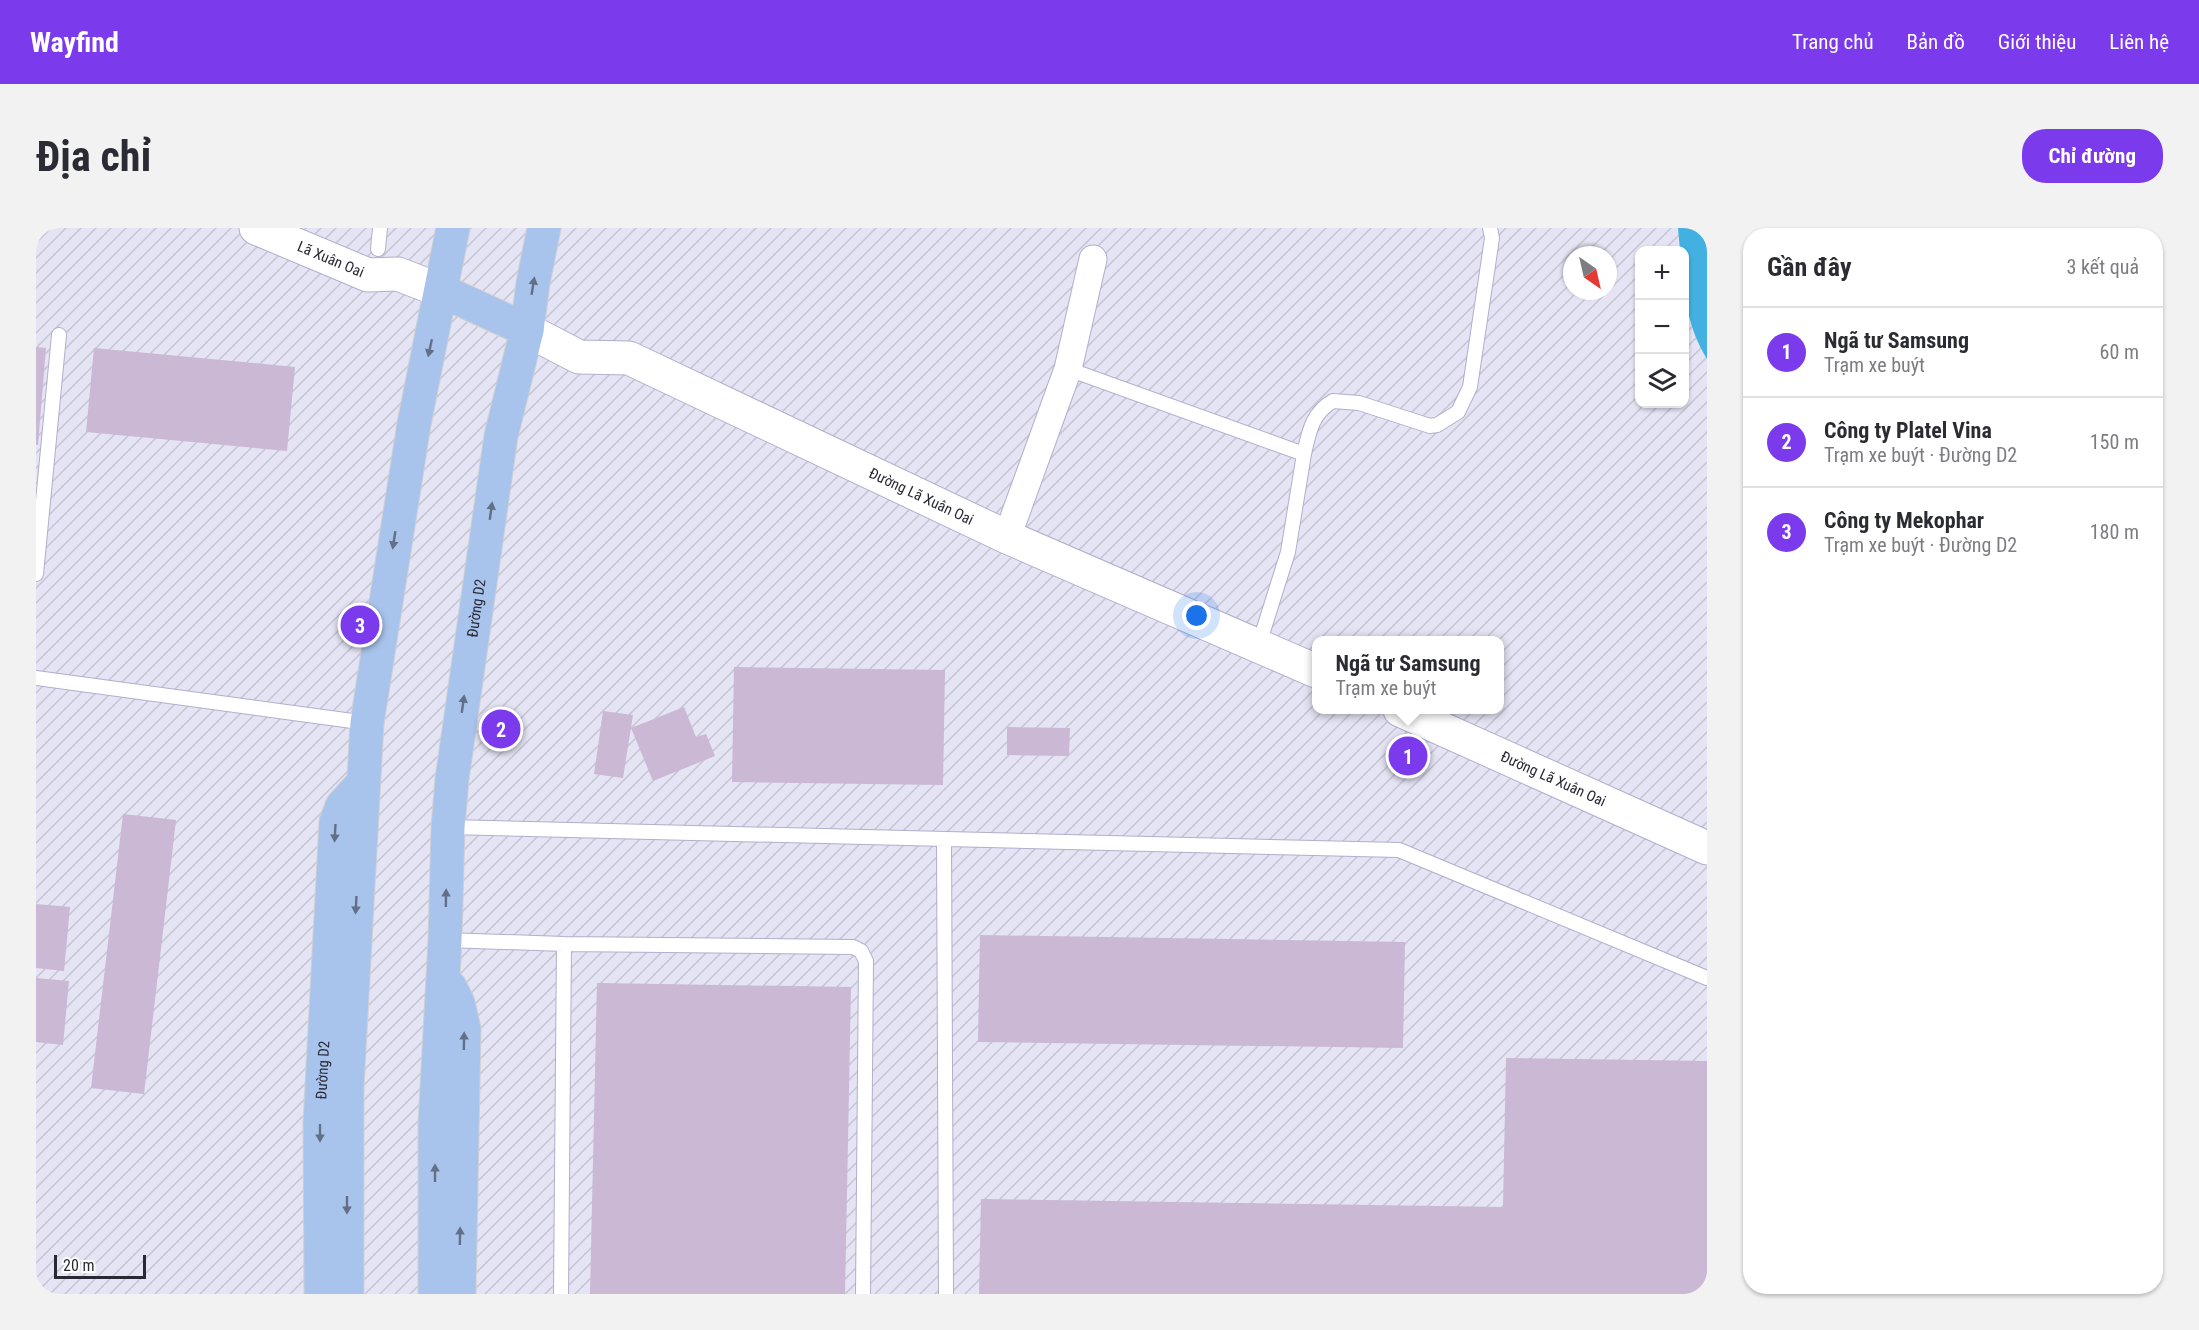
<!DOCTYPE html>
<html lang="vi">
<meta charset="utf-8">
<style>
:root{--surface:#fff;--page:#f2f2f3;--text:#2b2b33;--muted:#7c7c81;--line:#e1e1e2;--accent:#7c3aed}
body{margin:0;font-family:"Roboto Condensed",sans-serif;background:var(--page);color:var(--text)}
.controls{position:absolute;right:18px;top:18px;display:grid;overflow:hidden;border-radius:12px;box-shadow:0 2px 4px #0004}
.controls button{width:54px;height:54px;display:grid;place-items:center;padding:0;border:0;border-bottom:2px solid var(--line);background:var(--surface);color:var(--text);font:30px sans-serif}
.compass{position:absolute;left:1527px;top:18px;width:54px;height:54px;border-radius:50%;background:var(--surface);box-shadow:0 2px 4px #0004;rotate:146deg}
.scale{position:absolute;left:18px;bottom:15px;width:92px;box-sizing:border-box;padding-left:6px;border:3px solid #292935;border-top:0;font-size:16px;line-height:21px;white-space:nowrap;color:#292935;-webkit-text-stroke:4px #fff;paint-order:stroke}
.you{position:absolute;left:1161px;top:388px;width:21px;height:21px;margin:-15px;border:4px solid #fff;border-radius:50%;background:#1a73e8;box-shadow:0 0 0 9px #1a73e833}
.badge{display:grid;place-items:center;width:39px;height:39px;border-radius:50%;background:var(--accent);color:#fff;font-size:20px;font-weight:700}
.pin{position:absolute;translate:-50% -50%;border:3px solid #fff;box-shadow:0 2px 6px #0006}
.popup{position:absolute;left:1276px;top:408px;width:192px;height:78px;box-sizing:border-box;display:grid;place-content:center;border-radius:12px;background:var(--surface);filter:drop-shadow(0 2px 4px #0005);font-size:20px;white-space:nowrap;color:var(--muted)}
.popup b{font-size:22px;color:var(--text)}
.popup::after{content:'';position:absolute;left:50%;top:100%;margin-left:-12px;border:12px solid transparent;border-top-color:var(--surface)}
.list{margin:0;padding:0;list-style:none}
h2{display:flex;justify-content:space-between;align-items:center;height:78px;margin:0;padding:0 24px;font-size:26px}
h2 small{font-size:20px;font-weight:400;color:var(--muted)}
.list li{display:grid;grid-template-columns:39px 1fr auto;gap:18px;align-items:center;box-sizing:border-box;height:90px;padding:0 24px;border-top:2px solid var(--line)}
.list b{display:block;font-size:22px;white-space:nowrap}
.list p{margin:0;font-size:20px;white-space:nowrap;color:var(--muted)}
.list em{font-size:20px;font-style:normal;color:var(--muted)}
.icon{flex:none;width:33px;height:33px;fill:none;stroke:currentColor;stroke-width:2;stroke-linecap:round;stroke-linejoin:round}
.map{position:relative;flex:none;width:1671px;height:1066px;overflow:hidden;border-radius:24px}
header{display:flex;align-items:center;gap:36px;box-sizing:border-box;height:84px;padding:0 30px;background:var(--accent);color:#fff}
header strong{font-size:28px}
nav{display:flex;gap:33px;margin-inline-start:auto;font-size:21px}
.intro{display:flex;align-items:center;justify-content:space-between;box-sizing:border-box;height:144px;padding:0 36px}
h1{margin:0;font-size:42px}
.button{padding:15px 27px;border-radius:24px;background:var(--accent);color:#fff;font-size:21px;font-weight:700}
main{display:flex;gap:36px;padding:0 36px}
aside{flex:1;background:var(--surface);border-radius:24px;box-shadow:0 2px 4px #0004}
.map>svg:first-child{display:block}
</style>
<header>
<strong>Wayfind</strong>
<nav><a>Trang chủ</a><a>Bản đồ</a><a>Giới thiệu</a><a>Liên hệ</a></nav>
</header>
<div class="intro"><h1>Địa chỉ</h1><a class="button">Chỉ đường</a></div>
<main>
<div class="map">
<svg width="1671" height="1066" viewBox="0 0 1671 1066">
<defs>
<pattern id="industrial-furrows" width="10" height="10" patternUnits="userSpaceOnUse" patternTransform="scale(1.5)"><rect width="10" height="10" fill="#e4e4f4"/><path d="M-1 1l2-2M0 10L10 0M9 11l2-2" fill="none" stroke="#c4c4d2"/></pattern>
</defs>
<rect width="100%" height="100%" fill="#f2f2ff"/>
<path fill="url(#industrial-furrows)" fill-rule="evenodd" d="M 0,0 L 1671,0 L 1671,1066 L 0,1066 ZM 1604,22 L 1648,22 L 1648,176 L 1604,176 ZM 1536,27 L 1572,27 L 1572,63 L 1536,63 ZM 1280,412 L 1464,412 L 1464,482 L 1280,482 Z"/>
<path fill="#42b1e1" d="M 1642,0 L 1671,0 L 1671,131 C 1649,95 1648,63 1648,22 L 1644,22 Z"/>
<path fill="#cab8d4" d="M 0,119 L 10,120 L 2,217 L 0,217 Z
M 58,120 L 259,139 L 251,223 L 50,204 Z
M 698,439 L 909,442 L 907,557 L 696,554 Z
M 648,479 L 660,509 L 670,506 L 679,528 L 617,553 L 595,500 Z
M 567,483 L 597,487 L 587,550 L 558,546 Z
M 971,499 L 1034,500 L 1033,528 L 971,527 Z
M 87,586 L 140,592 L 108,866 L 55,860 Z
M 0,676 L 34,679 L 28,743 L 0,740 Z
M 944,707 L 1369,714 L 1367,820 L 942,814 Z
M 0,750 L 33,753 L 27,817 L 0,814 Z
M 561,755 L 815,759 L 809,1066 L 554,1066 Z
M 1470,830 L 1671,833 L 1671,1066 L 943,1066 L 945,971 L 1467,979 Z"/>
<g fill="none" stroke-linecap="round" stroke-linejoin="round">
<g stroke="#b0afce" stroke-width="16">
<path id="lane" d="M 342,21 L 344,0
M 1032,141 L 1268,226 C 1273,204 1276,185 1297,173 L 1323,175 L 1394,198 L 1401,197 L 1422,184 L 1434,159 L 1456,10 L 1454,0
M 0,346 L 23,107
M 1223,416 L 1252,324 L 1268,226
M 0,450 L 331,495
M 412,599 L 1363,622 L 1671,750
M 908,612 L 910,1066
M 409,712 L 528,716 L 817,719 L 825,723 L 830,733 L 827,1066
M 525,1066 L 528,716"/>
</g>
<g stroke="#b0afce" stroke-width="29">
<path id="street" d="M 971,309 L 1032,141 L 1057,31"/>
</g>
<g stroke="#b0afce" stroke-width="35">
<g id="secondary">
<path id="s1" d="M 220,0 L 332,47 L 362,46 L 406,63"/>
<path id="s2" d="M 491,102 L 543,129 L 593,130 L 971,309 L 1280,443"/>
<path id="s3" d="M 1364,482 L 1671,620"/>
</g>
</g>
<g stroke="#d0d0d3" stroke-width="35">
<g id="primary">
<path d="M 406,63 L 491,102"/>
<path d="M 414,759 L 422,775 L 428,801 L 423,1066"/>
<path id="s4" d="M 285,1066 L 284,895 L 300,594 L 306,578 L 326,556"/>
<path d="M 311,1066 L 311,859 L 331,495 L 378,196 L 417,0"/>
<path id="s5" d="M 399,1066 L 399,896 L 409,712 L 412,599 L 416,551 L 465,208 L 491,102 L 497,55 L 508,0"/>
</g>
</g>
<use href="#lane" stroke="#fff" stroke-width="14"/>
<use href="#street" stroke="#fff" stroke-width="27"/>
<use href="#secondary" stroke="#fff" stroke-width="33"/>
<use href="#primary" stroke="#a9c4ec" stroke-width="33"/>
</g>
<defs><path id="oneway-solid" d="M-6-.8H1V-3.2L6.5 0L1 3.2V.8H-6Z" transform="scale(1.5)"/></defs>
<g fill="#636f87">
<use href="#oneway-solid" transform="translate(497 58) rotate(-81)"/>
<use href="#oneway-solid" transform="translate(394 120) rotate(102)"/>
<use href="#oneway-solid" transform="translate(455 283) rotate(-82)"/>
<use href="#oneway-solid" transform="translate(358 312) rotate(99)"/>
<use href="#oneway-solid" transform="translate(427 476) rotate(-82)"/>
<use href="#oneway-solid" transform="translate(299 605) rotate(93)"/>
<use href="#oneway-solid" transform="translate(410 670) rotate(-89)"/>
<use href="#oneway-solid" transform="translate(320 677) rotate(93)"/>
<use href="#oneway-solid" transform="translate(428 813) rotate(-89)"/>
<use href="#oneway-solid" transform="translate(284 905) rotate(90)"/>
<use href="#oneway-solid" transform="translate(399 945) rotate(-90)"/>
<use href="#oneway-solid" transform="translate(311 977) rotate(90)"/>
<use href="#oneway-solid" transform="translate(424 1008) rotate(-89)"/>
</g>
<g text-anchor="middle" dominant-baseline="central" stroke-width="5" stroke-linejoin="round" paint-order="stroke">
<g font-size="15" fill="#292935" stroke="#fff">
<text stroke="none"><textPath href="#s1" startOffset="81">Lã Xuân Oai</textPath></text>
<text stroke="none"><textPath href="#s2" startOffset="432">Đường Lã Xuân Oai</textPath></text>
<text stroke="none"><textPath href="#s5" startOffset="688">Đường D2</textPath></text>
<text stroke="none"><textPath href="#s3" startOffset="168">Đường Lã Xuân Oai</textPath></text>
<text stroke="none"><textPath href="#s4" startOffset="224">Đường D2</textPath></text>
</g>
</g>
</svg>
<div class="controls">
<button>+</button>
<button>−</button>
<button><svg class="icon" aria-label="layers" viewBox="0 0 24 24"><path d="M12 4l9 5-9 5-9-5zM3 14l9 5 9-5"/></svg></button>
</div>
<svg class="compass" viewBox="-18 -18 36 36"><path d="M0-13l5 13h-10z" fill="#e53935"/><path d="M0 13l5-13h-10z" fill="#7c7c81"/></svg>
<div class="scale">20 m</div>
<div class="you"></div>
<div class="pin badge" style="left:1372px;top:528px">1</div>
<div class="popup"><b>Ngã tư Samsung</b>Trạm xe buýt</div>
<div class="pin badge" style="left:465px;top:501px">2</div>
<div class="pin badge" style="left:324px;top:397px">3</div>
</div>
<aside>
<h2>Gần đây<small>3 kết quả</small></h2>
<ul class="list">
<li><span class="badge">1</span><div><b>Ngã tư Samsung</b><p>Trạm xe buýt</p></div><em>60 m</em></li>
<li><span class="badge">2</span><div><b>Công ty Platel Vina</b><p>Trạm xe buýt · Đường D2</p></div><em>150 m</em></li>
<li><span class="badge">3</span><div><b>Công ty Mekophar</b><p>Trạm xe buýt · Đường D2</p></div><em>180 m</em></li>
</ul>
</aside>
</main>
